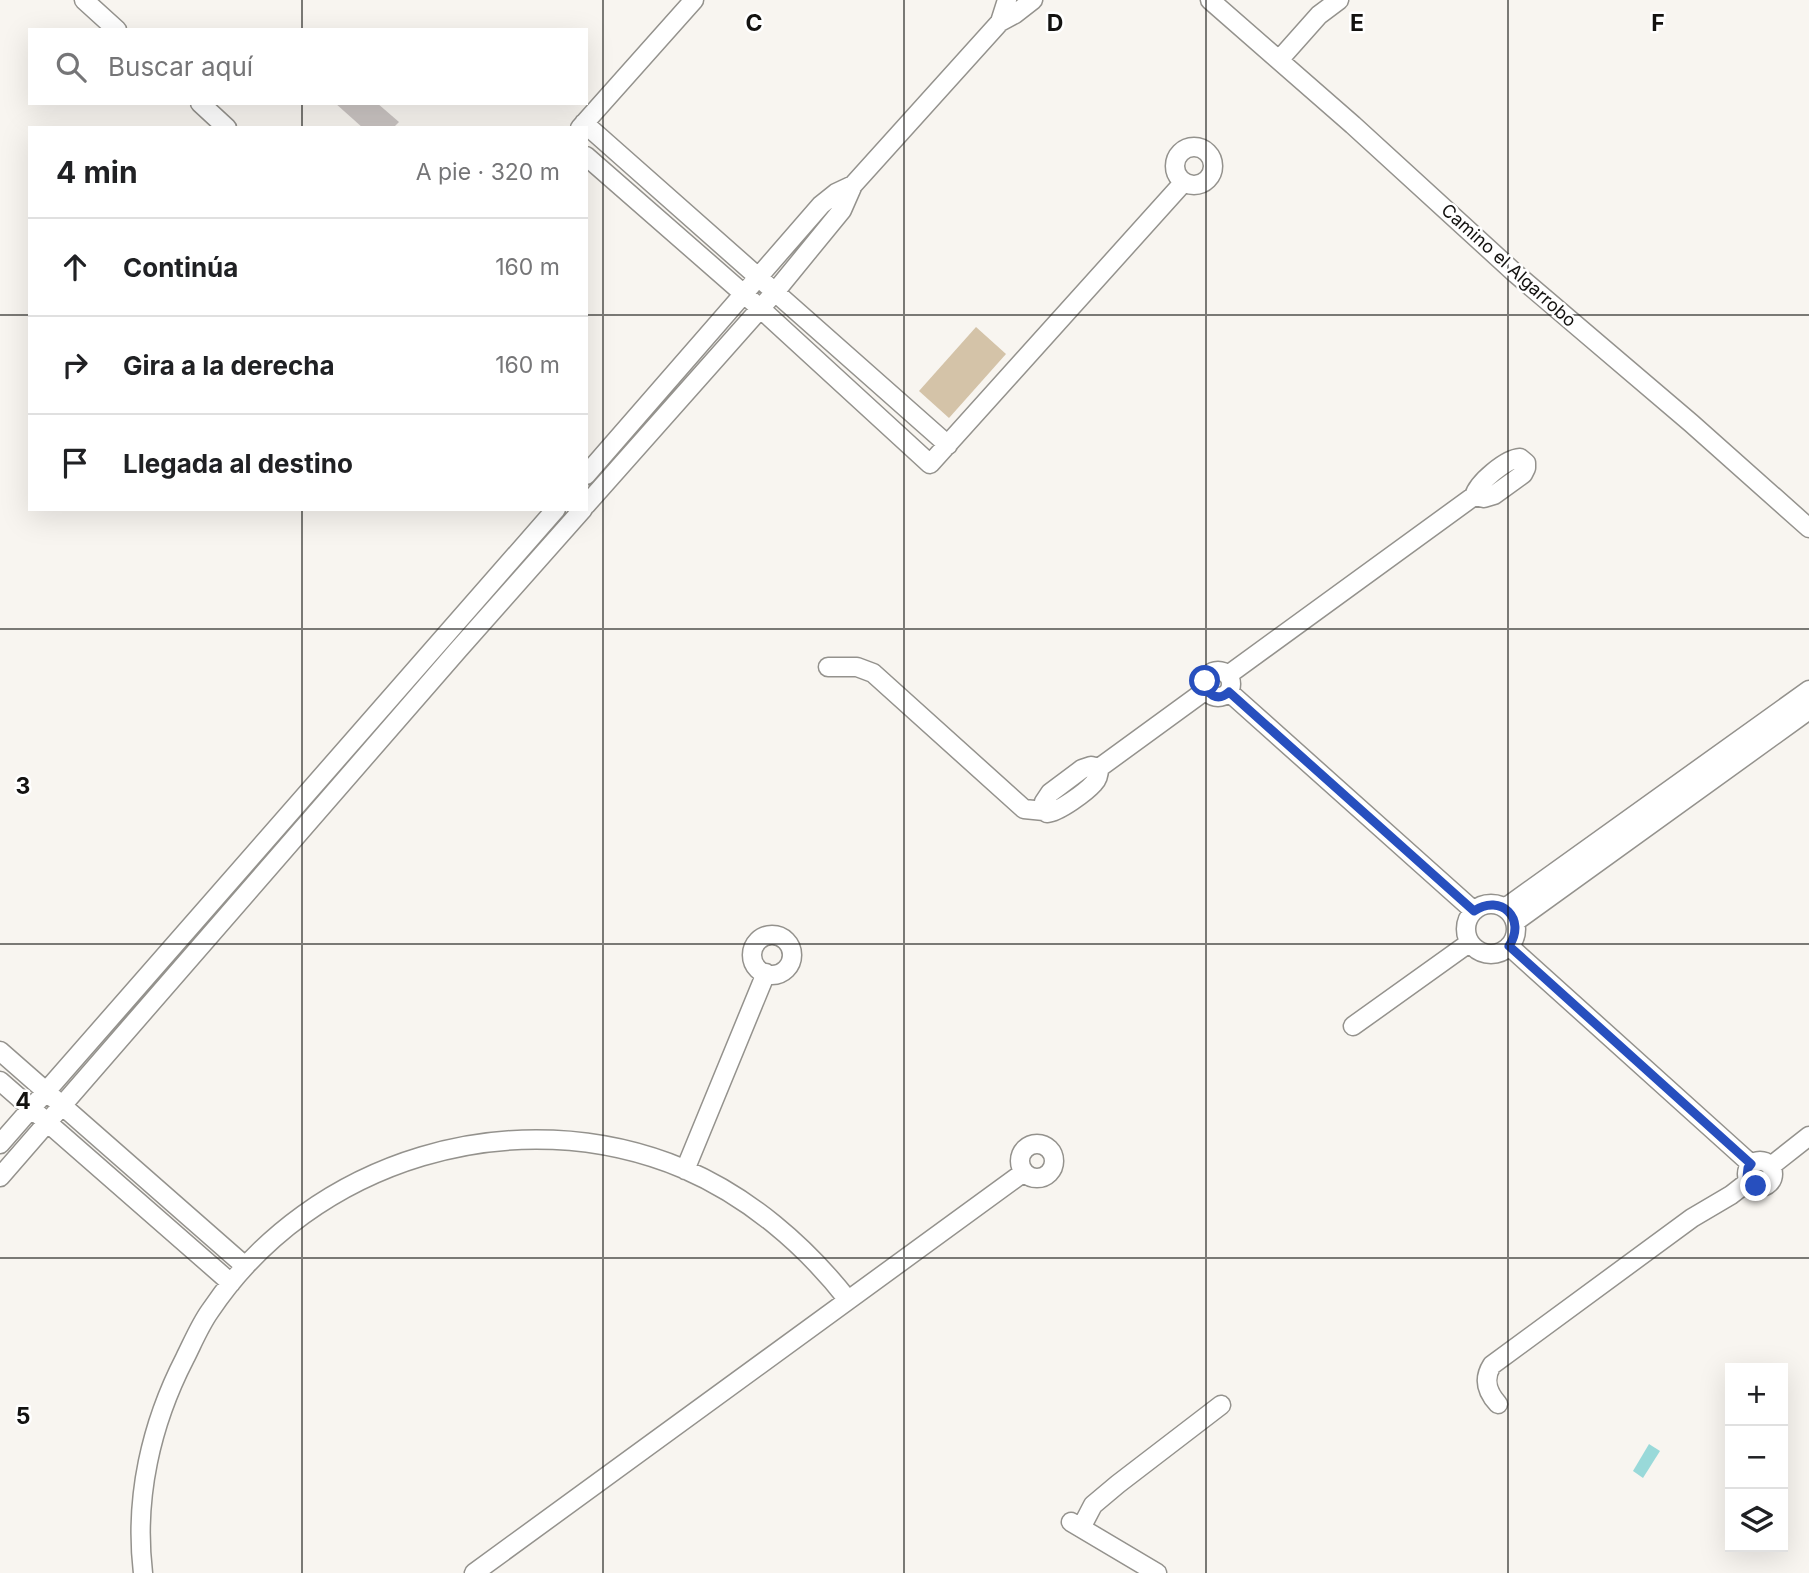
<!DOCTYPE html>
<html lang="es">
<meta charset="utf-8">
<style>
:root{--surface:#fff;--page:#f6f6f6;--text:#202124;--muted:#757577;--line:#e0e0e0}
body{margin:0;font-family:Inter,sans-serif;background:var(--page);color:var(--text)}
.controls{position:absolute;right:21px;bottom:21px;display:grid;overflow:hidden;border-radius:0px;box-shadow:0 7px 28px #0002}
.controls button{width:63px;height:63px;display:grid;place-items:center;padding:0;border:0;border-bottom:2px solid var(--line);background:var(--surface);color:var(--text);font:35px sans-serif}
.stop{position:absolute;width:21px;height:21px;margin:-16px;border:5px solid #274fbe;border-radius:50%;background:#fff}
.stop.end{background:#274fbe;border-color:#fff;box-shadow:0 2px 7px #0008}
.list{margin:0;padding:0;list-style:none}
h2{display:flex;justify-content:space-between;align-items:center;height:91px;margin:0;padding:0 28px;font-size:30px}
h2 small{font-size:23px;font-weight:400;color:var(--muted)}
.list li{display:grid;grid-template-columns:46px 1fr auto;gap:21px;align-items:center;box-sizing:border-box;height:98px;padding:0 28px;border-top:2px solid var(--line)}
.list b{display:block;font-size:26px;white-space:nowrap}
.list em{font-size:23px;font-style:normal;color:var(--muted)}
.icon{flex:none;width:38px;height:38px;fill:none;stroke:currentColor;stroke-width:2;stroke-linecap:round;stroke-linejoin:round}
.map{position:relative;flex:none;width:1809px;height:1573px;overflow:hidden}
.search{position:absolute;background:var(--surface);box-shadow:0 7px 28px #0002;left:28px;top:28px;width:560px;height:77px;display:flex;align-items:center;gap:18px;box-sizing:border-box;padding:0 24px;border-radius:0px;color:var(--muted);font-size:26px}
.panel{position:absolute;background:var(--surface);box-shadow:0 7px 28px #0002;left:28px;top:126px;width:560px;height:385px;border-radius:0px}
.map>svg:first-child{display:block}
</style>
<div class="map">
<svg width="1809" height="1573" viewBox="0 0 1809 1573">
<rect width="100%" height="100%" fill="#f8f5f0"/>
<path fill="#d4c3a8" d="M 976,327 L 1006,354 L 949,418 L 919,391 Z"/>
<path fill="#99d9d9" d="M 1649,1444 L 1660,1451 L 1643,1478 L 1633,1471 Z"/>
<path fill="#cac4c2" d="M 335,103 L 377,103 L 399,122 L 393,128 L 363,128 Z"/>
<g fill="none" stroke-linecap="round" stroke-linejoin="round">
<g stroke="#94928d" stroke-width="21">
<path id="minor" d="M 84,0 L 117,30
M 1210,0 L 1353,125 L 1516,274 L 1691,423 L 1809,528
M 1000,22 L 1007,0
M 1279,60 L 1319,15 L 1339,0
M 200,103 L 227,128
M 584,123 L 948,445
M 580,128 L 694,0
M1175 166a19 19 0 1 1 38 0a19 19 0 1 1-38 0Z
M 586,156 L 761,309 L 930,464 L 1183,183
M 586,475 L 821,205 L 836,193 L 853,185
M 586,505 L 775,292 L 842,210 L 853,185 L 1000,22 L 1015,14 L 1033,0
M 828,667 L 857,667 L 873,673 L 1024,809 L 1044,811 L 1047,813 C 1059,812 1086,792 1094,783 C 1098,779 1099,773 1099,768
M1205 684a13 13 0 1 1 26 0a13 13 0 1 1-26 0Z
M 1228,675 L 1474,496 C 1478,482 1506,459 1520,458 L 1526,463 L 1526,468 L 1523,474 L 1494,495 L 1484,498 L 1474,496
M 1229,692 L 1474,911
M 1044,811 L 1043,807 L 1044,802 L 1050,793 L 1082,769 L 1091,766 L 1099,768 L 1206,690
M1466 929a25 25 0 1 1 50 0a25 25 0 1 1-50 0Z
M 1505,908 L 1809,690
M 1515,922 L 1809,710
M752 955a20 20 0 1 1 40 0a20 20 0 1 1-40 0Z
M 1509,946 L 1751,1164
M 1353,1026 L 1469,943
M 0,1051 L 245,1266
M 0,1081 L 231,1283
M1020 1161a17 17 0 1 1 34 0a17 17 0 1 1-34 0Z
M 0,1144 L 556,509
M1747 1174a13 13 0 1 1 26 0a13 13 0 1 1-26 0Z
M 1771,1166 L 1809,1136
M 685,1170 L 766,973
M 0,1177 L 458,650 L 583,509
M 1498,1404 C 1487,1392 1483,1379 1492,1365 L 1692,1218 L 1731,1195 L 1749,1181
M 1071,1522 L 1157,1573
M 1081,1528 L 1093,1505 L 1118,1484 L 1221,1405
M 143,1573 C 134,1498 151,1424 185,1358 C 193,1342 200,1325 210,1311 C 312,1159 515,1098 684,1169 C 749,1197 805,1245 848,1300
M 474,1573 L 1024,1172"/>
</g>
<use href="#minor" stroke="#fff" stroke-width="18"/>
</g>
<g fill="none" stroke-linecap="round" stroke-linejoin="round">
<path stroke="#274fbe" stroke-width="9" d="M 1205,681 C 1205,695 1218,702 1229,692 L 1474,911 C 1501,893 1527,919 1509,946 L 1751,1164 L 1748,1168 L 1747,1177 L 1752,1185 L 1756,1186"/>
</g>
<path fill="none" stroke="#131210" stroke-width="2" stroke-opacity="0.55" d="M 302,0 L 302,30M 603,0 L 603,1573M 904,0 L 904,1573M 1206,0 L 1206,1573M 1508,0 L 1508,1573M 302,103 L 302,128M 0,315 L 30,315M 586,315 L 1809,315M 302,509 L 302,1573M 0,629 L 1809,629M 0,944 L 1809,944M 0,1258 L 1809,1258"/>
<g text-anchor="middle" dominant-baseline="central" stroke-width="5" stroke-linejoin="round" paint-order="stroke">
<g font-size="18" fill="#131210" stroke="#fff">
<text transform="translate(1509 265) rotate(42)">Camino el Algarrobo</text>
</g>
</g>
<g font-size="23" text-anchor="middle" font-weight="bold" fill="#131210" stroke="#fff" stroke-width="5" stroke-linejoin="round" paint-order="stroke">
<text x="754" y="31">C</text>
<text x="1055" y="31">D</text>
<text x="1357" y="31">E</text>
<text x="1658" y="31">F</text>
<text x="23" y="794">3</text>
<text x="23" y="1109">4</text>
<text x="23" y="1424">5</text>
</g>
</svg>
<div class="controls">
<button>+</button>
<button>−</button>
<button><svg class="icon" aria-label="layers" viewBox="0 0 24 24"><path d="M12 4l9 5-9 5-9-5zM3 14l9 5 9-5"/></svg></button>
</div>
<div class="stop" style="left:1205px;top:681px"></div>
<div class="stop end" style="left:1756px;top:1186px"></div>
<div class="search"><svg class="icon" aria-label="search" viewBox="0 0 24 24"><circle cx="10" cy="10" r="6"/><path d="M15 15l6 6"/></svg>Buscar aquí</div>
<section class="panel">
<h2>4 min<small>A pie · 320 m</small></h2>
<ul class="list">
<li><svg class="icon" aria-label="ahead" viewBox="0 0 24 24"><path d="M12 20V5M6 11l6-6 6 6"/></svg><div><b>Continúa</b></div><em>160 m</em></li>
<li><svg class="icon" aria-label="right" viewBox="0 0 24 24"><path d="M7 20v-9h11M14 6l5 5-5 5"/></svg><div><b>Gira a la derecha</b></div><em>160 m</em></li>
<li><svg class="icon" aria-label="arrive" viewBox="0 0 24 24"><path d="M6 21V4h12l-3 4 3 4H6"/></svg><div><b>Llegada al destino</b></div></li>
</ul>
</section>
</div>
